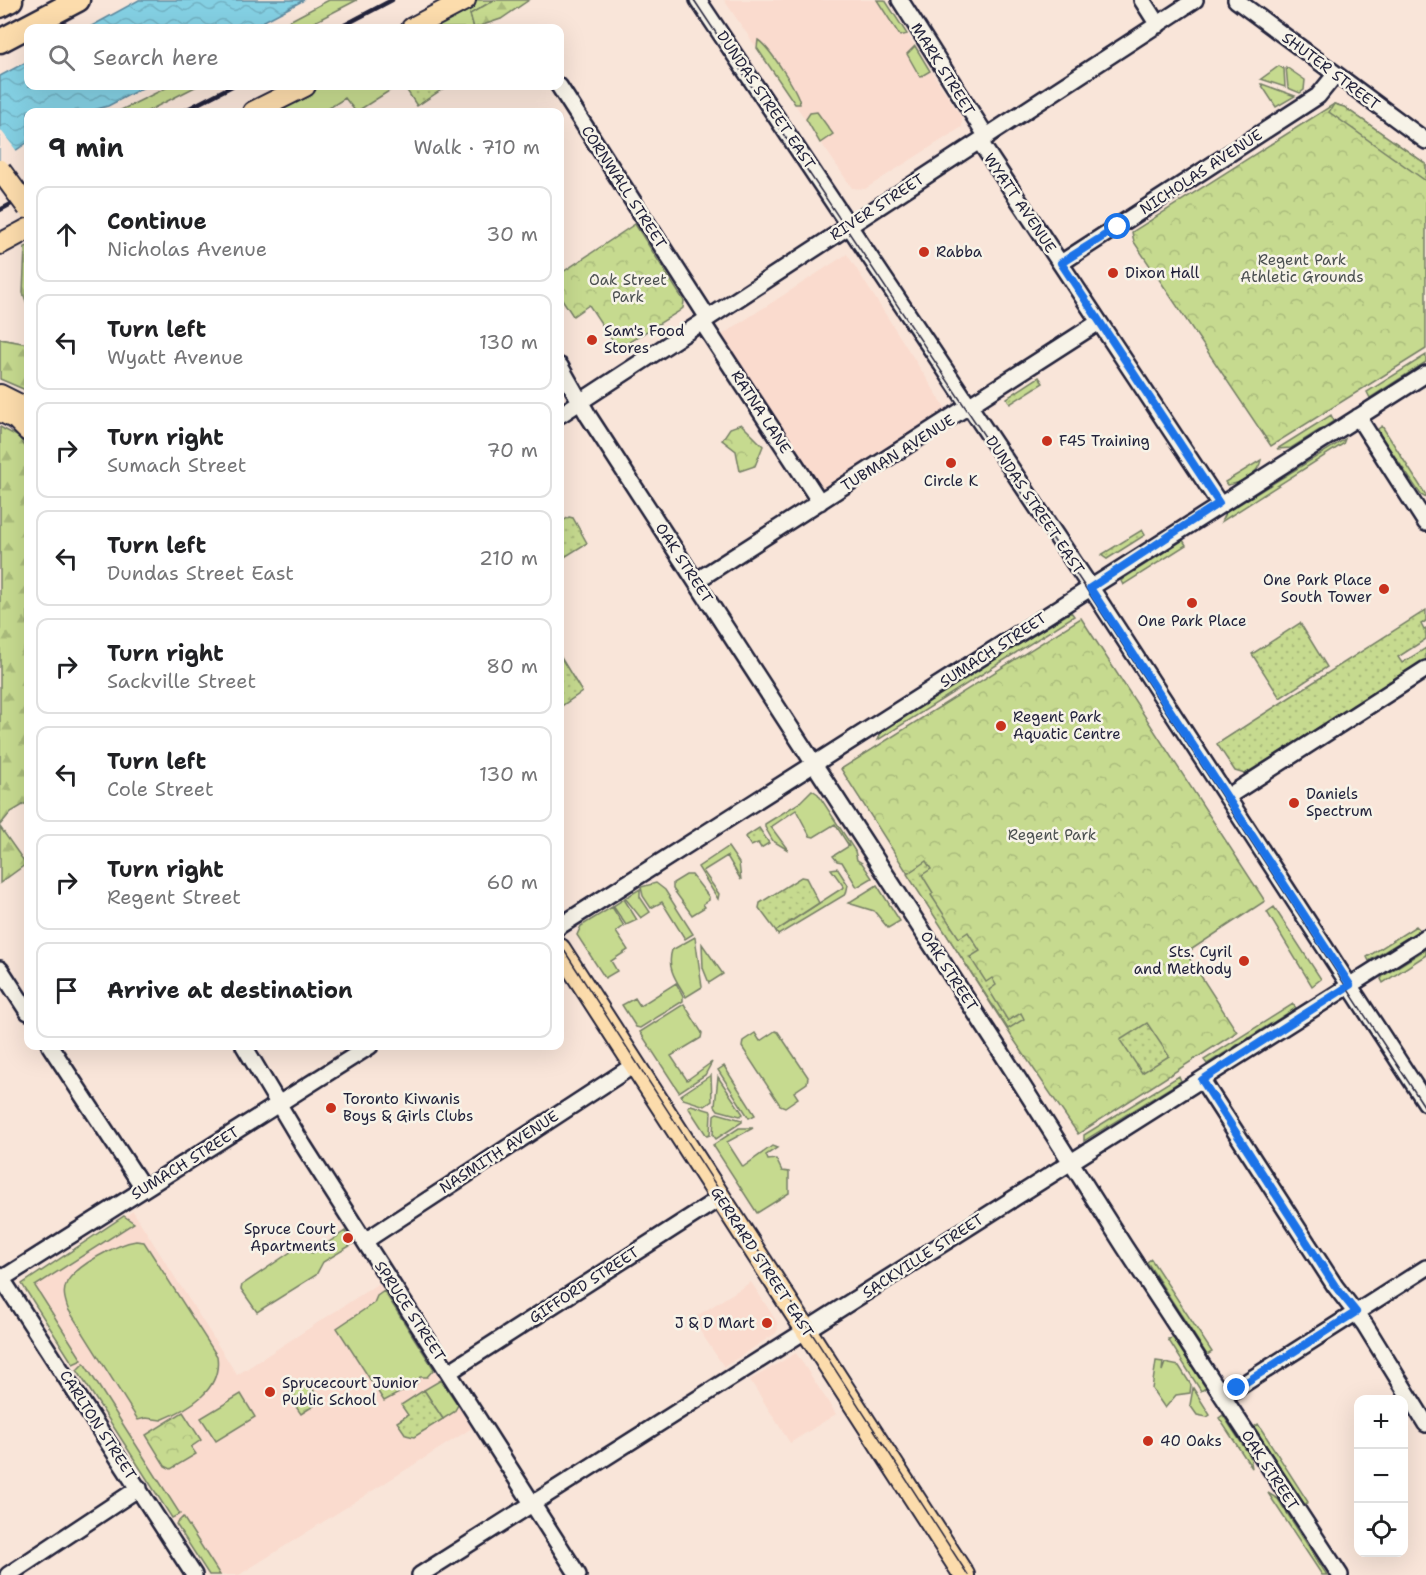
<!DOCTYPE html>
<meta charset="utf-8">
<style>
:root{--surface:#fff;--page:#f2f2f2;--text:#202124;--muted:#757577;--line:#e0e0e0}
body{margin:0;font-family:"Shantell Sans",sans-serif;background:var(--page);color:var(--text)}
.controls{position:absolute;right:18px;bottom:18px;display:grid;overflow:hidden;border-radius:12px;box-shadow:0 6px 24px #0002}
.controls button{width:54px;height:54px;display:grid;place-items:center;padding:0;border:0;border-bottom:2px solid var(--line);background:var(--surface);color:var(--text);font:30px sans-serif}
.stop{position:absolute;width:18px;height:18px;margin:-14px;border:4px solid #1a73e8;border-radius:50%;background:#fff}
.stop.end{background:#1a73e8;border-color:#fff;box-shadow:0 2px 6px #0008}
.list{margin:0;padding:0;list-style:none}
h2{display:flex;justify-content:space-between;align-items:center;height:78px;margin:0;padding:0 24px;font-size:26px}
h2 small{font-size:20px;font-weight:400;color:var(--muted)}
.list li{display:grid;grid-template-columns:39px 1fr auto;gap:18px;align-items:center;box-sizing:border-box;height:96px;margin:0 12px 12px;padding:0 12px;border:2px solid var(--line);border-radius:12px}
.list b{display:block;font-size:22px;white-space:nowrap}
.list p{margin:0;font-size:20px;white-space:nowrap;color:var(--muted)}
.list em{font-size:20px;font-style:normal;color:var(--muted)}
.icon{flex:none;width:33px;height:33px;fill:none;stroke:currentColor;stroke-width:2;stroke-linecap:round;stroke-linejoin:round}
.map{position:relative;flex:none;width:1426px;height:1575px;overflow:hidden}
.search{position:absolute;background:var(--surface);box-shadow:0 6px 24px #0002;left:24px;top:24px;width:540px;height:66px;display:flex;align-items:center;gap:15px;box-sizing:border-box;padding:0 21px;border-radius:12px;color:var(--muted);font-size:22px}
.panel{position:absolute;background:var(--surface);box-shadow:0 6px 24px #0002;left:24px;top:108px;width:540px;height:942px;border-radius:12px}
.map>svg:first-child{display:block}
</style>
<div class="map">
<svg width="1426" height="1575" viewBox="0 0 1426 1575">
<defs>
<pattern id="forest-firs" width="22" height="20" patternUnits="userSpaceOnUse" patternTransform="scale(1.5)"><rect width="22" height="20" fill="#c6da8f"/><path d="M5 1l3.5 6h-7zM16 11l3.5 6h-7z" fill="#aabb7c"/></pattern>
<pattern id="park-crowns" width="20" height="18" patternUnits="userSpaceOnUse" patternTransform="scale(1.5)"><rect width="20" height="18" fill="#c6da8f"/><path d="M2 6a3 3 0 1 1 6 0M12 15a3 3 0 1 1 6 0" fill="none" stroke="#aabb7c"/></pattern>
<pattern id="garden-dots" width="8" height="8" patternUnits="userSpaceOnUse" patternTransform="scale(1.5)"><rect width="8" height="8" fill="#c6da8f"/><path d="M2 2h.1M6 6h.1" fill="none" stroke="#aabb7c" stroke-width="1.8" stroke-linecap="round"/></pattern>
<pattern id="water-waves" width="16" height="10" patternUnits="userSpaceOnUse" patternTransform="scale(1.5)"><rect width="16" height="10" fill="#84d0e3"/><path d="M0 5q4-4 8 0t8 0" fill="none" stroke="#72b2c4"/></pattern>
</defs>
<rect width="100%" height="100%" fill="#f9e5d9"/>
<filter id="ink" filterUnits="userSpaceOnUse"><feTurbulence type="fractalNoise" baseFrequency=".0167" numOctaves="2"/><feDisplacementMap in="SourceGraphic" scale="12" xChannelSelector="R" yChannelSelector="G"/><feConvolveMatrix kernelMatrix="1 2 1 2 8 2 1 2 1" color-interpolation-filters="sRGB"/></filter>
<g filter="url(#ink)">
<path fill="#fadbce" d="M 724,0 L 885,0 L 962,118 L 962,127 L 865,189 L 852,188 Z
M 847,254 L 948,412 L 828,487 L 815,487 L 717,338 Z
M 133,1211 L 237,1375 L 379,1283 L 472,1428 L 239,1575 L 209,1575 L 22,1284 Z
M 751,1282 L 777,1322 L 778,1329 L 776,1333 L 724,1367 L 692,1319 Z
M 796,1353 L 836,1414 L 790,1443 L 750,1380 Z"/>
<path fill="#c6da8f" stroke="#747e65" stroke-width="1.5" d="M 329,0 L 357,0 L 303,28 L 276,28 Z
M 476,0 L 494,0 L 470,14 L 474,28 L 423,28 Z
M 877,0 L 885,0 L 907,34 L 900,36 Z
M 758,40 C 769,47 799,92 800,104 L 795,104 L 757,48 Z
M 915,46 L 930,71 L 920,77 L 907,54 Z
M 1279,66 L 1284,69 L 1285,87 L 1261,79 Z
M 1286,67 L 1305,80 L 1304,90 L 1300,93 L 1288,88 Z
M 1261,84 L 1262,84 L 1295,96 L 1276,107 Z
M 170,86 L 197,86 L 146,112 L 117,112 Z
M 316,86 L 397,86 L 356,112 L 345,98 L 323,112 L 264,112 Z
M 817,112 L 833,134 L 820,143 L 806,119 L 810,113 Z
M 1426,355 L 1426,362 L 1370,398 L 1367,392 Z
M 1331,415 L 1334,421 L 1291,448 L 1277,449 Z
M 1382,426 L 1426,495 L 1426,498 L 1421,495 L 1381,436 L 1378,429 Z
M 1345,439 L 1343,444 L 1221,522 L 1225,513 Z
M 1261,460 C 1259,473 1240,484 1227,485 L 1225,482 Z
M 1183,540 L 1186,545 L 1123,585 L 1121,581 L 1124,578 Z
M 1071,612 L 1074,616 L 878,740 L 882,730 Z
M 812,790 L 818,794 L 855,851 L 857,860 L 862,863 L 872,878 L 857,887 L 842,862 L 837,861 L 833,856 L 849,846 L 835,824 L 814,837 L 810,836 L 796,810 L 771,827 L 788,850 L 773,841 L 765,827 L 765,824 L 799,803 Z
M 728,847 L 739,863 L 741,880 L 727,856 L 703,871 L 719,894 L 718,899 L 698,867 Z
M 837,868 L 848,885 L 846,894 L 778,935 L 776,931 L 844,887 L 831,869 Z
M 686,875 L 692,875 L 709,897 L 709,900 L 703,904 L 705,907 L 692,915 L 673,889 L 673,883 Z
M 656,883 L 665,890 L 693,934 L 685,939 L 662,902 L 651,908 L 643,896 L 641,887 Z
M 877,885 L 900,921 L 888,928 L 874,911 L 848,903 Z
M 640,889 L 640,897 L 650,912 L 641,918 L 625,898 Z
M 624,899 L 637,920 L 626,925 L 613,906 Z
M 612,907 L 624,926 L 616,932 L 628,950 L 611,961 L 617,971 L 605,978 L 577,935 L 581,926 Z
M 1274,907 L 1321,979 L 1312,986 L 1267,912 Z
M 1416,926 L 1420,930 L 1369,961 L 1367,957 Z
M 695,937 L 702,987 L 686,997 C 677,981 666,969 672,950 Z
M 702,944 L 723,974 L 709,983 L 703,968 Z
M 1426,949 L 1426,955 L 1383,983 L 1381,979 L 1383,976 Z
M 676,983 L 683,996 L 683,1001 L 640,1028 L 636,1027 L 622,1005 L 635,998 L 640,1006 Z
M 684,1004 L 702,1033 L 701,1038 L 671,1056 L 687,1080 L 712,1062 L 705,1075 L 679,1092 L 640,1032 Z
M 1293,1004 L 1296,1008 L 1207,1064 L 1204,1060 Z
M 775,1031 L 778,1032 L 808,1077 L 807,1083 L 794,1092 L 798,1098 L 785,1107 L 780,1105 L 742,1047 L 743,1041 L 755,1033 L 760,1041 Z
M 724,1066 L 755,1115 L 749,1118 L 718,1070 Z
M 711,1075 L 712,1101 L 705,1106 L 683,1099 L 681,1095 Z
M 1179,1076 L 1181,1081 L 1084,1141 L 1084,1135 Z
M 718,1077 L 743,1114 L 740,1116 L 718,1110 L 715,1106 Z
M 691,1105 L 711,1111 L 710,1135 L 707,1136 L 688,1107 Z
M 717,1113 L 742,1120 L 742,1122 L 716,1139 L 713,1135 L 714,1115 Z
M 739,1128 L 753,1128 L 727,1142 L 743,1167 L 772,1146 L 777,1148 L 766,1155 L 768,1160 L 776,1159 L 782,1171 L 789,1172 L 789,1193 L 757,1213 L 713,1145 Z
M 124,1216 L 134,1223 L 35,1286 L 82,1360 L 73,1364 L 22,1284 Z
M 345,1231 L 353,1244 L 323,1262 L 316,1275 L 257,1312 L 241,1289 L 242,1285 L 295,1249 L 313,1253 Z
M 136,1241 L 144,1242 L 217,1356 C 222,1390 190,1408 161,1420 L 146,1418 L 138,1420 L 68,1309 C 65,1300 62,1291 67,1282 C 77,1265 117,1244 136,1241 Z
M 1151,1259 L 1212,1352 L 1207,1355 L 1147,1262 Z
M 384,1291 L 434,1369 L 427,1377 L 420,1377 L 416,1384 L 384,1401 L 337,1328 L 374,1303 L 377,1296 Z
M 1173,1338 L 1206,1388 L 1201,1391 L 1168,1339 Z
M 1156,1361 L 1163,1362 L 1162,1371 L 1165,1363 L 1179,1366 L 1191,1385 L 1190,1393 L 1176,1395 L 1165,1408 L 1152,1389 Z
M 84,1363 L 180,1514 L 172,1518 L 77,1370 Z
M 441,1380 L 458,1405 L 454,1412 L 443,1419 L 424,1390 Z
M 1193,1388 L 1210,1415 L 1207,1417 L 1197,1415 L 1190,1405 Z
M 241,1394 L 255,1417 L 216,1441 L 201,1418 Z
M 1223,1415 L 1250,1456 L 1252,1468 L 1219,1418 Z
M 1258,1424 L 1308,1502 L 1304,1505 L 1254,1427 Z
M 1268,1493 L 1278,1499 L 1327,1575 L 1322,1575 Z
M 183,1517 L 220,1575 L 209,1575 L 176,1524 Z"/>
<path fill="url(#forest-firs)" stroke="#747e65" stroke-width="1.5" d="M 494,0 L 529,0 L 501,19 L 474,28 L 470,14 Z
M 28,246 L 28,307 L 23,293 L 25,247 Z
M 0,339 L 28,344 L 28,391 L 0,379 Z
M 0,427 L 19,437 L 28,451 L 28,802 L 11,812 L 0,825 Z
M 0,827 L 26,864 L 0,883 Z"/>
<path fill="url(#park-crowns)" stroke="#747e65" stroke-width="1.5" d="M 1334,104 L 1344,107 L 1426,164 L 1426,349 L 1271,446 L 1134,242 L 1132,232 Z
M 635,224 L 684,301 L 683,308 L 678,312 L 618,349 L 589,305 L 573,316 L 560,296 L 560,274 Z
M 741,424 L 763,446 L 755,466 L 740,471 L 736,451 L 722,440 L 730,428 Z
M 1081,618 L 1265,901 L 1186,953 L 1237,1032 L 1078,1134 L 1012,1037 L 841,769 Z
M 303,1385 L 311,1386 L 318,1398 L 318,1403 L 301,1414 L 288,1395 Z
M 183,1412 L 201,1440 L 191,1447 L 196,1454 L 171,1469 L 165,1466 L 146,1435 Z"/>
<path fill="url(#garden-dots)" stroke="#747e65" stroke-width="1.5" d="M 404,86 L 447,86 L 417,106 Z
M 1334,104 L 1344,107 L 1426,164 L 1426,181 L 1329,112 Z
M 1039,377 L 1043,383 L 1010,404 L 1007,398 Z
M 569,517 L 573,518 L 587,543 L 560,560 L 560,523 Z
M 1142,530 L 1145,535 L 1107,559 L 1101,555 Z
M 1426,610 L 1426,621 L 1421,624 L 1424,630 L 1426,629 L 1426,639 L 1398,657 L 1402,663 L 1426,648 L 1426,660 L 1245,774 L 1235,771 L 1217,744 Z
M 1300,623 L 1327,667 L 1280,698 L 1252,654 Z
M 560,656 L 582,692 L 560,707 Z
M 759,828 L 769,843 L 761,848 L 758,843 L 751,846 L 745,837 Z
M 926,861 L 931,869 L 922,875 L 933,893 L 931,895 L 959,938 L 968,932 L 980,951 L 970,957 L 986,982 L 992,978 L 996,985 L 989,990 L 1008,1021 L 1021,1013 L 1024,1019 L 1008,1029 L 907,874 Z
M 801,877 L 806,878 L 819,903 L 776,931 L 759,908 L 760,903 Z
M 1147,1023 L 1169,1056 L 1142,1073 L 1120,1040 Z
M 424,1390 L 443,1419 L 414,1437 L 406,1435 L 397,1422 L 408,1415 L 401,1405 Z"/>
<path fill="url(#water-waves)" stroke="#5d8aa0" stroke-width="1.5" d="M 139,0 L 304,0 L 251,28 L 88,28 Z
M 28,61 L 28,86 L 146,86 L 108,106 L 86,112 L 28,112 L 28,142 L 0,161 L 0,76 Z"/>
<path fill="#f9e5d9" d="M 0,129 L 19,154 L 0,164 Z"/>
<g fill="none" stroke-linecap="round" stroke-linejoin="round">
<g stroke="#22223b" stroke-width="20">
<path id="minor" d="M 698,0 L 1091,588 L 1426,1103
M 900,0 L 987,137
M 1142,0 L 1158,25
M 1236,0 L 1426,141
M 559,86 L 708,318
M 980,142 L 1219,503
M 1061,263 L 1318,96 L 1335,75
M 702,322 L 820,502
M 560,366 L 589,417 L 1001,1052 L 1124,1246 L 1340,1575
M 560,415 L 1195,0
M 1358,417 L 1426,523
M 696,581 L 1099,322
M 1227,797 L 1426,669
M 560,926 L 1426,374
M 0,969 L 28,1012
M 50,1046 L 144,1189
M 244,1046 L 303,1145 L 578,1575
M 1202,1080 L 1335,1286 L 1365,1325 L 1426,1424
M 365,1241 L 634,1065
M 0,1276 L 194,1575
M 0,1280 L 370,1046
M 449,1372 L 720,1198
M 1223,1397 L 1426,1268
M 8,1575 L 139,1488
M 420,1575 L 1426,937"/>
</g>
<g stroke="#22223b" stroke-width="24">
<path id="major" d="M 412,28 L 465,0
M 253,112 L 305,86
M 0,244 L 28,229
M 0,395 L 28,409
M 0,411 L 16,419 L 28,431
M 560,949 L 964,1575"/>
</g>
<g stroke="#22223b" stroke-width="27">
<path id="highway" d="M 0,6 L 11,0
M 0,41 L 78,0"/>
</g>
<use href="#minor" stroke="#f7f3e8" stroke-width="15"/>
<use href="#major" stroke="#fcdcac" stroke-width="20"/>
<use href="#highway" stroke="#fcdcac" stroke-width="22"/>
<path stroke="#22223b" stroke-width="1.5" d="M 694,0 L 1087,590 L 1426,1109
M 0,176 L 28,214
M 560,944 L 968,1575"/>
<path stroke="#22223b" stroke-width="4.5" d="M 339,28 L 392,0
M 182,112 L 232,86
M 0,210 L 28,195"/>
<g stroke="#22223b" stroke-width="24" stroke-linecap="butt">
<path id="major-bridge" d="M 0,170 L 28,208"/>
</g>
<use href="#major-bridge" stroke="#fcdcac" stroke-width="20"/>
</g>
</g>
<g fill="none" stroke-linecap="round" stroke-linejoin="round" filter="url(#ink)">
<path stroke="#1a73e8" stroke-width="8" d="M 1118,227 L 1061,263 L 1219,503 L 1090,588 L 1350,985 L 1202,1080 L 1335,1286 L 1356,1312 L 1237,1388"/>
</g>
<g fill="#c8321e" stroke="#f7f3e8" stroke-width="2">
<circle cx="924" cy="252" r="6"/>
<circle cx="1113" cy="273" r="6"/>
<circle cx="592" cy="340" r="6"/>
<circle cx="1047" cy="441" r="6"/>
<circle cx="951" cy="463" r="6"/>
<circle cx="1384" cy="589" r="6"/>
<circle cx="1192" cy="603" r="6"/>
<circle cx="1001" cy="726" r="6"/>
<circle cx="1294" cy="803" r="6"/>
<circle cx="1244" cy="961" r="6"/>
<circle cx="331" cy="1108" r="6"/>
<circle cx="348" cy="1238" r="6"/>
<circle cx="767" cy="1323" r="6"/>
<circle cx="270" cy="1392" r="6"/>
<circle cx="1148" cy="1441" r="6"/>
</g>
<g text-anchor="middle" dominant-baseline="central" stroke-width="5" stroke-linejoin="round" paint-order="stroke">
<g font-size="15" fill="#22223b" stroke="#f7f3e8">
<text transform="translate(943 69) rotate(58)">MARK STREET</text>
<text transform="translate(1331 71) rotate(37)">SHUTER STREET</text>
<text transform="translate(766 100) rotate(56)">DUNDAS STREET EAST</text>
<text transform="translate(1201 172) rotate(-33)">NICHOLAS AVENUE</text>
<text transform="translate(624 187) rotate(57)">CORNWALL STREET</text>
<text transform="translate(1020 203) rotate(56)">WYATT AVENUE</text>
<text transform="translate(877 207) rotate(-33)">RIVER STREET</text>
<text transform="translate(761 412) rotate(57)">RATNA LANE</text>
<text transform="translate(898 453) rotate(-32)">TUBMAN AVENUE</text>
<text transform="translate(1035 505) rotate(56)">DUNDAS STREET EAST</text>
<text transform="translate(684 563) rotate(57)">OAK STREET</text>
<text transform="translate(993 650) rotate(-33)">SUMACH STREET</text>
<text transform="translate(949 971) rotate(57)">OAK STREET</text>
<text transform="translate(499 1152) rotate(-33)">NASMITH AVENUE</text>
<text transform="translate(185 1163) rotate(-32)">SUMACH STREET</text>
<text transform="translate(923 1256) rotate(-33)">SACKVILLE STREET</text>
<text transform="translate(762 1262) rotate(57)">GERRARD STREET EAST</text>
<text transform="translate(584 1285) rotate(-33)">GIFFORD STREET</text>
<text transform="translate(410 1311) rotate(57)">SPRUCE STREET</text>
<text transform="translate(98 1425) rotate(57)">CARLTON STREET</text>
<text transform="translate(1270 1470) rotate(57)">OAK STREET</text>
</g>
<g font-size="15" fill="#22223b" stroke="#f7f3e8" text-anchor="start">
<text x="936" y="252">Rabba</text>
<text x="1125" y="273">Dixon Hall</text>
<text x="604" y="331">Sam's Food<tspan x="604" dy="17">Stores</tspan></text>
<text x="1059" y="441">F45 Training</text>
<text x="951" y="481" text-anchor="middle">Circle K</text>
<text x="1372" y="580" text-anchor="end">One Park Place<tspan x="1372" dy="17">South Tower</tspan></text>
<text x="1192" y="621" text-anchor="middle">One Park Place</text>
<text x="1013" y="717">Regent Park<tspan x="1013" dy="17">Aquatic Centre</tspan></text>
<text x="1306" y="794">Daniels<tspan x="1306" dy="17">Spectrum</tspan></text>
<text x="1232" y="952" text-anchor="end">Sts. Cyril<tspan x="1232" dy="17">and Methody</tspan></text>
<text x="343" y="1099">Toronto Kiwanis<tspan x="343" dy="17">Boys &amp; Girls Clubs</tspan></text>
<text x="336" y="1229" text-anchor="end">Spruce Court<tspan x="336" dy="17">Apartments</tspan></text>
<text x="755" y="1323" text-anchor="end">J &amp; D Mart</text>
<text x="282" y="1383">Sprucecourt Junior<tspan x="282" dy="17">Public School</tspan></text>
<text x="1160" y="1441">40 Oaks</text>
</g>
<g font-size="15" fill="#4b5050" stroke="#f7f3e8">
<text x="1302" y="260">Regent Park<tspan x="1302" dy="17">Athletic Grounds</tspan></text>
<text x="628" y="280">Oak Street<tspan x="628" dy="17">Park</tspan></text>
<text x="1052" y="835">Regent Park</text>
</g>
</g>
</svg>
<div class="controls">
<button>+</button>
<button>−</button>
<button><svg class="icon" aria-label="locate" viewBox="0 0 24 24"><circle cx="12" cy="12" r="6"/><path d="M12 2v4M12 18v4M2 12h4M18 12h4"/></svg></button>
</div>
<div class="stop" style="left:1118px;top:227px"></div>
<div class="stop end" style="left:1237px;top:1388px"></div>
<div class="search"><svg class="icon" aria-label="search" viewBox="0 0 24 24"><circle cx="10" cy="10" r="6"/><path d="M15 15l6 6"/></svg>Search here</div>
<section class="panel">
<h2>9 min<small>Walk · 710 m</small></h2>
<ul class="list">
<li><svg class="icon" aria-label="ahead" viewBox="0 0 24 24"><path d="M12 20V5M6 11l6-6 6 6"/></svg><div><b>Continue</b><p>Nicholas Avenue</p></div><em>30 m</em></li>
<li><svg class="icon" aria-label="left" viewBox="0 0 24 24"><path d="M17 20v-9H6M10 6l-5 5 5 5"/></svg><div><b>Turn left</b><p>Wyatt Avenue</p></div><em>130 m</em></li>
<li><svg class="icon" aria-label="right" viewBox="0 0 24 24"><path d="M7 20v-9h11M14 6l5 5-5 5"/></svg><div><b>Turn right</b><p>Sumach Street</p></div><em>70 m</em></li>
<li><svg class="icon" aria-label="left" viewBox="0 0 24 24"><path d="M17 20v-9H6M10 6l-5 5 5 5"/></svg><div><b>Turn left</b><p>Dundas Street East</p></div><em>210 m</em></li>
<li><svg class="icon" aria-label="right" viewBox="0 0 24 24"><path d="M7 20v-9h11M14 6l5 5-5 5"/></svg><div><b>Turn right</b><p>Sackville Street</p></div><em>80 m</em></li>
<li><svg class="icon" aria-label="left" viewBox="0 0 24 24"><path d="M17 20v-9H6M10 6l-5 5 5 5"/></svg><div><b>Turn left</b><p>Cole Street</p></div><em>130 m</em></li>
<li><svg class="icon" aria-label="right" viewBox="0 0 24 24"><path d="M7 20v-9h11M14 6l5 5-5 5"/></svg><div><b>Turn right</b><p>Regent Street</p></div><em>60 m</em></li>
<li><svg class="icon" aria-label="arrive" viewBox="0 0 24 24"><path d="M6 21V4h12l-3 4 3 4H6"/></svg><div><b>Arrive at destination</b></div></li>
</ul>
</section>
</div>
